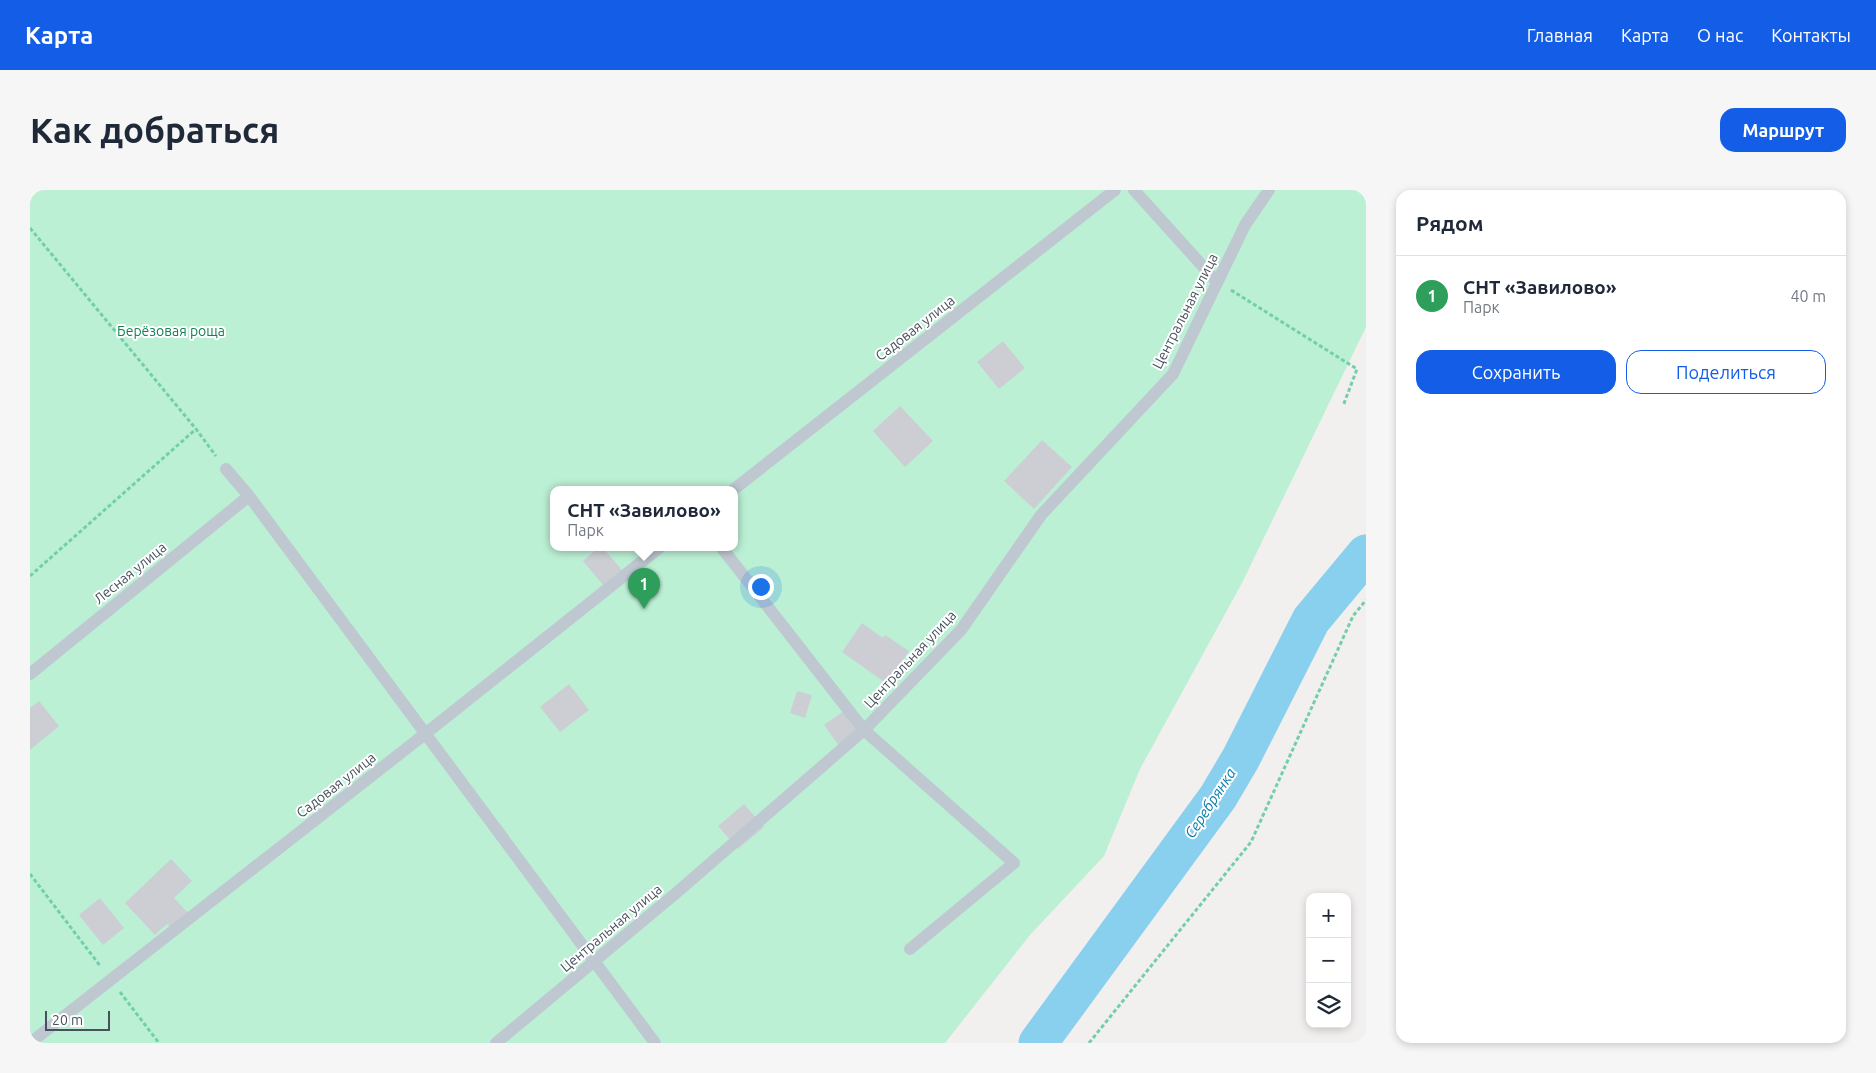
<!DOCTYPE html>
<html lang="ru">
<meta charset="utf-8">
<style>
:root{--surface:#fff;--page:#f6f6f7;--text:#1f2937;--muted:#747a83;--line:#e0e1e3;--accent:#145ee7}
body{margin:0;font-family:Ubuntu,sans-serif;background:var(--page);color:var(--text)}
.controls{position:absolute;right:15px;bottom:15px;display:grid;overflow:hidden;border-radius:10px;box-shadow:0 2px 8px #0003}
.controls button{width:45px;height:45px;display:grid;place-items:center;padding:0;border:0;border-bottom:1px solid var(--line);background:var(--surface);color:var(--text);font:25px sans-serif}
.scale{position:absolute;left:15px;bottom:12px;width:65px;box-sizing:border-box;padding-left:5px;border:2px solid #47515d;border-top:0;font-size:14px;line-height:18px;white-space:nowrap;color:#47515d;-webkit-text-stroke:4px #fff;paint-order:stroke}
.you{position:absolute;left:730px;top:396px;width:18px;height:18px;margin:-12px;border:4px solid #fff;border-radius:50%;background:#1a73e8;box-shadow:0 0 0 8px #1a73e833}
.badge{display:grid;place-items:center;width:32px;height:32px;border-radius:50%;background:var(--accent);color:#fff;font-size:16px;font-weight:700}
.pin{position:absolute;translate:-50% -41px;filter:drop-shadow(0 1px 2px #0008)}
.pin::after{content:'';position:absolute;top:26px;width:18px;height:15px;background:inherit;clip-path:polygon(0 0,100% 0,50% 100%)}
.popup{position:absolute;left:520px;top:296px;width:188px;height:65px;box-sizing:border-box;display:grid;place-content:center;border-radius:10px;background:var(--surface);filter:drop-shadow(0 1px 4px #0005);font-size:16px;white-space:nowrap;color:var(--muted)}
.popup b{font-size:19px;color:var(--text)}
.popup::after{content:'';position:absolute;left:50%;top:100%;margin-left:-10px;border:10px solid transparent;border-top-color:var(--surface)}
.list{margin:0;padding:0;list-style:none}
h2{display:flex;justify-content:space-between;align-items:center;height:65px;margin:0;padding:0 20px;font-size:21px}
h2 small{font-size:16px;font-weight:400;color:var(--muted)}
.list li{display:grid;grid-template-columns:32px 1fr auto;gap:15px;align-items:center;box-sizing:border-box;height:80px;padding:0 20px;border-top:1px solid var(--line)}
.list b{display:block;font-size:19px;white-space:nowrap}
.list p{margin:0;font-size:16px;white-space:nowrap;color:var(--muted)}
.list em{font-size:16px;font-style:normal;color:var(--muted)}
.actions{display:flex;gap:10px;padding:15px 20px}
.actions a{flex:1;padding:11px 0;border:1px solid var(--accent);border-radius:15px;text-align:center;font-size:18px;color:var(--accent)}
.actions .main{background:var(--accent);color:#fff}
.icon{flex:none;width:28px;height:28px;fill:none;stroke:currentColor;stroke-width:2;stroke-linecap:round;stroke-linejoin:round}
.map{position:relative;flex:none;width:1336px;height:853px;overflow:hidden;border-radius:15px}
header{display:flex;align-items:center;gap:30px;box-sizing:border-box;height:70px;padding:0 25px;background:var(--accent);color:#fff}
header strong{font-size:24px}
nav{display:flex;gap:28px;margin-inline-start:auto;font-size:18px}
.intro{display:flex;align-items:center;justify-content:space-between;box-sizing:border-box;height:120px;padding:0 30px}
h1{margin:0;font-size:35px}
.button{padding:12px 22px;border-radius:15px;background:var(--accent);color:#fff;font-size:18px;font-weight:700}
main{display:flex;gap:30px;padding:0 30px}
aside{flex:1;background:var(--surface);border-radius:15px;box-shadow:0 2px 8px #0003}
.map>svg:first-child{display:block}
</style>
<header>
<strong>Карта</strong>
<nav><a>Главная</a><a>Карта</a><a>О нас</a><a>Контакты</a></nav>
</header>
<div class="intro"><h1>Как добраться</h1><a class="button">Маршрут</a></div>
<main>
<div class="map">
<svg width="1336" height="853" viewBox="0 0 1336 853">
<rect width="100%" height="100%" fill="#f2efef"/>
<path fill="#bcf0d5" fill-rule="evenodd" d="M 0,0 L 1336,0 L 1336,137 L 1212,393 L 1110,579 L 1074,666 L 1000,745 L 915,853 L 0,853 ZM 524,300 L 704,300 L 704,358 L 524,358 Z"/>
<g fill="none" stroke-linecap="round" stroke-linejoin="round">
<path stroke="#88d0ee" stroke-width="39" d="M 1008,853 L 1188,607 L 1211,568 L 1281,430 L 1336,364"/>
</g>
<path fill="#ccced4" d="M 973,151 L 995,178 L 969,199 L 947,172 Z
M 870,216 L 903,251 L 875,277 L 843,241 Z
M 1012,250 L 1042,277 L 1004,319 L 974,291 Z
M 568,358 L 573,358 L 592,380 L 574,396 L 553,371 Z
M 604,358 L 629,358 L 614,370 Z
M 832,433 L 853,448 L 855,445 L 879,461 L 857,494 L 812,462 Z
M 539,494 L 559,520 L 530,542 L 510,517 Z
M 767,501 L 782,505 L 775,528 L 760,523 Z
M 9,511 L 29,536 L 0,560 L 0,518 Z
M 815,520 L 830,542 L 810,557 L 794,535 Z
M 714,614 L 734,637 L 708,659 L 688,636 Z
M 141,669 L 162,691 L 144,708 L 158,723 L 142,739 L 137,734 L 125,745 L 95,713 Z
M 70,708 L 94,738 L 73,755 L 49,725 Z"/>
<g fill="none" stroke-linecap="round" stroke-linejoin="round">
<path stroke="#73cfaa" stroke-width="3" stroke-dasharray="4 2.5" stroke-linecap="butt" d="M 0,38 L 166,239 L 186,266
M 1201,100 L 1327,179 L 1313,216
M 0,386 L 166,239
M 0,684 L 71,777
M 90,802 L 129,853
M 1059,853 L 1221,652 L 1323,426 L 1336,410"/>
<path stroke="#bfc8d1" stroke-width="12" d="M 1104,0 L 1187,92
M 196,279 L 219,306 L 625,853
M 703,300 L 1085,0
M 692,358 L 834,540 L 984,673 L 880,759
M 0,484 L 219,306
M 0,853 L 395,544 L 629,358
M 466,853 L 645,704 L 834,540 L 931,440 L 1011,325 L 1143,184 L 1215,35 L 1239,0"/>
</g>
<g text-anchor="middle" dominant-baseline="central" stroke-width="4" stroke-linejoin="round" paint-order="stroke">
<g font-size="14" fill="#47515d" stroke="#fff">
<text transform="translate(1155 121) rotate(-63)">Центральная улица</text>
<text transform="translate(885 138) rotate(-38)">Садовая улица</text>
<text transform="translate(100 383) rotate(-39)">Лесная улица</text>
<text transform="translate(880 469) rotate(-47)">Центральная улица</text>
<text transform="translate(306 595) rotate(-38)">Садовая улица</text>
<text transform="translate(581 738) rotate(-40)">Центральная улица</text>
</g>
<g font-size="14" fill="#148154" stroke="#fff">
<text x="141" y="141">Берёзовая роща</text>
</g>
<g font-size="15" font-style="italic" fill="#087dae" stroke="#fff">
<text transform="translate(1180 613) rotate(-57)">Серебрянка</text>
</g>
</g>
</svg>
<div class="controls">
<button>+</button>
<button>−</button>
<button><svg class="icon" aria-label="layers" viewBox="0 0 24 24"><path d="M12 4l9 5-9 5-9-5zM3 14l9 5 9-5"/></svg></button>
</div>
<div class="scale">20 m</div>
<div class="you"></div>
<div class="pin badge" style="left:614px;top:419px;background:#2e9e5b">1</div>
<div class="popup"><b>СНТ «Завилово»</b>Парк</div>
</div>
<aside>
<h2>Рядом<small></small></h2>
<ul class="list">
<li><span class="badge" style="background:#2e9e5b">1</span><div><b>СНТ «Завилово»</b><p>Парк</p></div><em>40 m</em></li>
</ul>
<div class="actions"><a class="main">Сохранить</a><a>Поделиться</a></div>
</aside>
</main>
